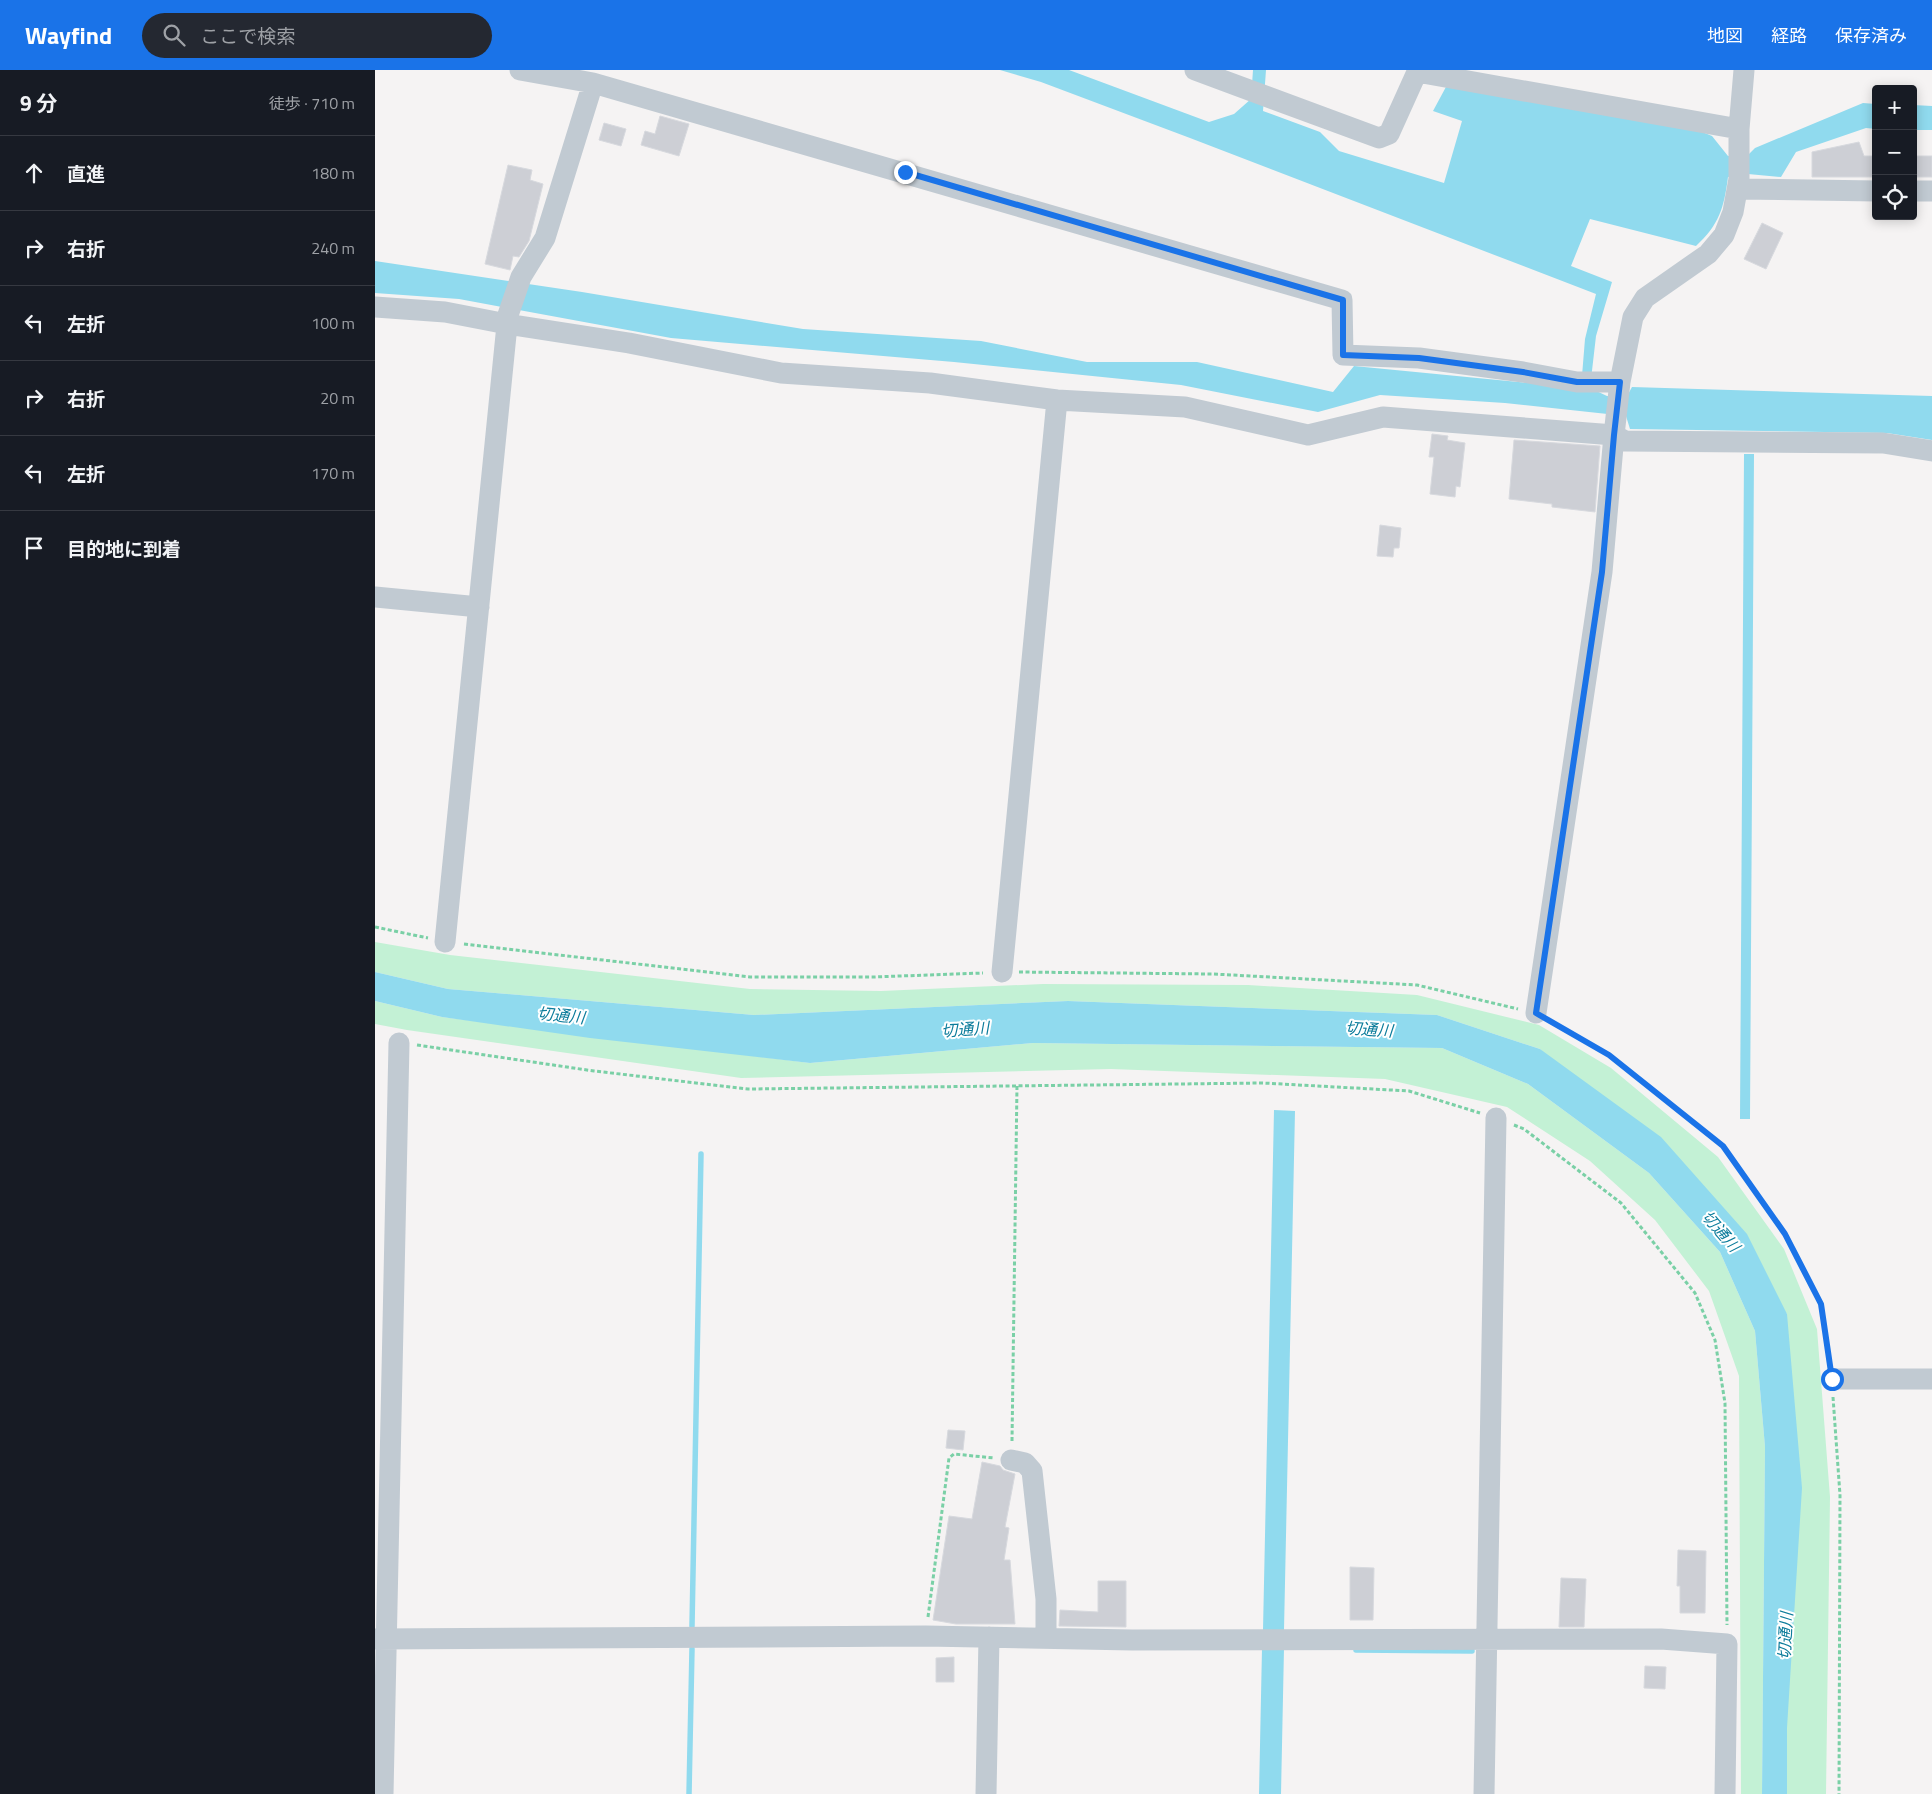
<!DOCTYPE html>
<html lang="ja">
<meta charset="utf-8">
<style>
:root{--surface:#171b24;--page:#242831;--text:#f1f3f6;--muted:#9ea1a6;--line:#363941;--accent:#1a73e8}
body{margin:0;font-family:"Titillium Web","Noto Sans JP",sans-serif;background:var(--page);color:var(--text)}
.controls{position:absolute;right:15px;top:15px;display:grid;overflow:hidden;border-radius:5px;box-shadow:0 2px 12px #0003}
.controls button{width:45px;height:45px;display:grid;place-items:center;padding:0;border:0;border-bottom:1px solid var(--line);background:var(--surface);color:var(--text);font:25px sans-serif}
.stop{position:absolute;width:15px;height:15px;margin:-11px;border:4px solid #1a73e8;border-radius:50%;background:#fff}
.stop.end{background:#1a73e8;border-color:#fff;box-shadow:0 1px 5px #0008}
.list{margin:0;padding:0;list-style:none}
h2{display:flex;justify-content:space-between;align-items:center;height:65px;margin:0;padding:0 20px;font-size:21px}
h2 small{font-size:16px;font-weight:400;color:var(--muted)}
.list li{display:grid;grid-template-columns:32px 1fr auto;gap:15px;align-items:center;box-sizing:border-box;height:75px;padding:0 20px;border-top:1px solid var(--line)}
.list b{display:block;font-size:19px;white-space:nowrap}
.list em{font-size:16px;font-style:normal;color:var(--muted)}
.icon{flex:none;width:28px;height:28px;fill:none;stroke:currentColor;stroke-width:2;stroke-linecap:round;stroke-linejoin:round}
.map{position:relative;flex:none;width:1557px;height:1724px;overflow:hidden}
header{display:flex;align-items:center;gap:30px;box-sizing:border-box;height:70px;padding:0 25px;background:var(--accent);color:#fff}
header strong{font-size:24px}
nav{display:flex;gap:28px;margin-inline-start:auto;font-size:18px}
.search{width:350px;height:45px;background:var(--page);display:flex;align-items:center;gap:12px;box-sizing:border-box;padding:0 18px;border-radius:28px;color:var(--muted);font-size:19px}
main{display:flex}
aside{flex:1;background:var(--surface)}
.map>svg:first-child{display:block}
</style>
<header>
<strong>Wayfind</strong>
<div class="search"><svg class="icon" aria-label="search" viewBox="0 0 24 24"><circle cx="10" cy="10" r="6"/><path d="M15 15l6 6"/></svg>ここで検索</div>
<nav><a>地図</a><a>経路</a><a>保存済み</a></nav>
</header>
<main>
<aside>
<h2>9 分<small>徒歩 · 710 m</small></h2>
<ul class="list">
<li><svg class="icon" aria-label="ahead" viewBox="0 0 24 24"><path d="M12 20V5M6 11l6-6 6 6"/></svg><div><b>直進</b></div><em>180 m</em></li>
<li><svg class="icon" aria-label="right" viewBox="0 0 24 24"><path d="M7 20v-9h11M14 6l5 5-5 5"/></svg><div><b>右折</b></div><em>240 m</em></li>
<li><svg class="icon" aria-label="left" viewBox="0 0 24 24"><path d="M17 20v-9H6M10 6l-5 5 5 5"/></svg><div><b>左折</b></div><em>100 m</em></li>
<li><svg class="icon" aria-label="right" viewBox="0 0 24 24"><path d="M7 20v-9h11M14 6l5 5-5 5"/></svg><div><b>右折</b></div><em>20 m</em></li>
<li><svg class="icon" aria-label="left" viewBox="0 0 24 24"><path d="M17 20v-9H6M10 6l-5 5 5 5"/></svg><div><b>左折</b></div><em>170 m</em></li>
<li><svg class="icon" aria-label="arrive" viewBox="0 0 24 24"><path d="M6 21V4h12l-3 4 3 4H6"/></svg><div><b>目的地に到着</b></div></li>
</ul>
</aside>
<div class="map">
<svg width="1557" height="1724" viewBox="0 0 1557 1724">
<rect width="100%" height="100%" fill="#f5f3f3"/>
<path fill="#c3f1d5" d="M 0,872 L 75,885 L 375,919 L 506,921 L 668,914 L 873,915 L 1042,925 L 1164,955 L 1236,998 L 1343,1087 L 1409,1179 L 1442,1259 L 1455,1427 L 1451,1724 L 1412,1724 L 1412,1244 L 1165,979 L 1062,945 L 693,931 L 379,945 L 73,919 L 0,902 Z
M 0,931 L 67,947 L 435,993 L 658,973 L 1067,978 L 1153,1014 L 1274,1103 L 1345,1182 L 1380,1261 L 1390,1377 L 1387,1724 L 1366,1724 L 1364,1306 L 1334,1221 L 1280,1150 L 1215,1091 L 1132,1037 L 1010,1009 L 736,999 L 366,1008 L 32,960 L 0,954 Z"/>
<path fill="#90daee" d="M 625,0 L 694,0 L 834,52 L 859,44 L 876,29 L 878,0 L 891,0 L 888,41 L 945,62 L 964,81 L 1069,113 L 1087,51 L 1058,41 L 1072,15 L 1308,54 L 1337,66 L 1353,86 L 1371,87 L 1380,78 L 1488,33 L 1501,34 L 1501,59 L 1491,58 L 1421,82 L 1406,107 L 1373,104 L 1353,107 C 1349,138 1344,155 1321,176 L 1215,149 L 1196,196 L 1237,212 L 1221,266 L 1215,318 L 1232,326 L 1251,328 L 1257,317 L 1557,326 L 1557,370 L 1512,363 L 1255,359 L 1251,346 L 1130,333 L 1005,325 L 943,342 L 806,315 L 579,292 L 296,268 L 84,229 L 0,223 L 0,191 L 207,222 L 428,259 L 606,271 L 712,292 L 822,292 L 958,322 L 979,296 L 1206,318 L 1210,269 L 1221,224 L 815,68 L 666,12 Z
M 1538,35 L 1557,36 L 1557,60 L 1538,60 Z
M 1369,384 L 1379,384 L 1375,1049 L 1365,1049 Z
M 0,902 L 73,919 L 379,945 L 693,931 L 1062,945 L 1165,979 L 1286,1067 L 1372,1164 L 1412,1244 L 1427,1418 L 1412,1658 L 1412,1724 L 1387,1724 L 1390,1377 L 1380,1261 L 1345,1182 L 1274,1103 L 1153,1014 L 1067,978 L 658,973 L 435,993 L 215,968 L 67,947 L 0,931 Z
M 899,1040 L 920,1041 L 909,1560 L 888,1560 Z
M 887,1578 L 909,1578 L 906,1724 L 884,1724 Z"/>
<g fill="none" stroke-linecap="round" stroke-linejoin="round">
<path stroke="#90daee" stroke-width="5.5" d="M 317,1556 L 326,1084
M 981,1580 L 1097,1581
M 314,1724 L 317,1579"/>
</g>
<path fill="#cdcfd5" stroke="#d7d9de" d="M 285,46 L 314,54 L 304,86 L 266,75 L 270,61 L 280,64 Z
M 229,53 L 251,59 L 246,76 L 224,70 Z
M 1484,72 L 1489,86 L 1501,86 L 1501,107 L 1437,107 L 1437,82 Z
M 1538,86 L 1557,86 L 1557,107 L 1538,107 Z
M 133,95 L 157,100 L 155,110 L 168,114 L 154,171 L 144,187 L 138,186 L 135,200 L 110,194 Z
M 1387,153 L 1408,163 L 1391,199 L 1369,189 Z
M 1057,364 L 1073,366 L 1072,370 L 1090,373 L 1085,417 L 1081,416 L 1080,427 L 1055,424 L 1059,387 L 1054,387 Z
M 1139,370 L 1225,376 L 1220,442 L 1177,437 L 1177,434 L 1134,429 Z
M 1005,455 L 1026,458 L 1024,478 L 1019,478 L 1018,487 L 1002,486 Z
M 573,1360 L 590,1361 L 588,1380 L 571,1378 Z
M 607,1392 L 625,1396 L 628,1400 L 640,1404 L 630,1457 L 634,1458 L 629,1490 L 635,1490 L 640,1554 L 581,1554 L 558,1550 L 574,1446 L 597,1449 Z
M 1303,1480 L 1331,1481 L 1330,1543 L 1305,1543 L 1305,1516 L 1302,1516 Z
M 975,1497 L 999,1498 L 998,1550 L 975,1550 Z
M 1186,1508 L 1211,1509 L 1209,1557 L 1184,1557 Z
M 723,1511 L 751,1511 L 751,1557 L 684,1556 L 685,1540 L 723,1542 Z
M 579,1587 L 579,1612 L 561,1612 L 561,1588 Z
M 1270,1596 L 1291,1597 L 1290,1619 L 1269,1618 Z"/>
<g fill="none" stroke-linecap="round" stroke-linejoin="round">
<path stroke="#7ad0a6" stroke-width="3" stroke-dasharray="4 2.5" stroke-linecap="butt" d="M 0,857 L 53,868
M 89,874 L 375,907 L 498,907 L 608,903
M 644,902 L 838,904 L 1042,915 L 1143,939
M 1176,952 L 1234,985 L 1348,1077 L 1410,1164 L 1446,1234 L 1454,1291
M 42,975 L 219,1001 L 373,1019 L 888,1013 L 1034,1021 L 1105,1043
M 1139,1055 L 1149,1059 L 1246,1133 L 1320,1223 L 1340,1270 L 1350,1333 L 1352,1555
M 1458,1327 L 1465,1425 L 1464,1724
M 637,1371 L 642,1015
M 553,1547 L 574,1388 L 579,1384 L 619,1388"/>
<path stroke="#c1cad2" stroke-width="21" d="M 145,0 L 218,13 L 967,230 L 968,285 L 1044,288 L 1148,302 L 1202,312 L 1245,312
M 820,0 L 1004,68 L 1014,64 L 1042,2 L 1364,59
M 1363,119 L 1501,121
M 1538,121 L 1557,121
M 0,237 L 70,242 L 132,254 L 254,273 L 406,303 L 555,313 L 682,330 L 810,337 L 933,365 L 1008,347 L 1239,365 L 1245,312 L 1258,247 L 1270,228 L 1333,184 L 1349,165 L 1358,142 L 1364,109 L 1364,59 L 1369,0
M 0,527 L 104,537
M 70,872 L 133,245 L 146,207 L 170,168 L 218,13
M 627,902 L 682,330
M 1161,943 L 1227,502 L 1239,365 L 1250,371 L 1508,373 L 1557,381
M 1457,1309 L 1557,1309
M 636,1390 L 650,1393 L 657,1401 L 671,1529 L 671,1568
M 0,1569 L 551,1566 L 757,1570 L 1286,1569 L 1352,1574 L 1350,1724
M 8,1724 L 24,973
M 611,1724 L 614,1567
M 1109,1724 L 1121,1048"/>
</g>
<g fill="none" stroke-linecap="round" stroke-linejoin="round">
<path stroke="#1a73e8" stroke-width="6" d="M 530,102 L 968,230 L 968,285 L 1044,288 L 1148,302 L 1202,312 L 1245,312 L 1239,365 L 1227,502 L 1161,943 L 1234,985 L 1348,1076 L 1410,1164 L 1446,1234 L 1457,1309"/>
</g>
<g text-anchor="middle" dominant-baseline="central" stroke-width="4" stroke-linejoin="round" paint-order="stroke">
<g font-size="16" font-style="italic" fill="#0c7c9b" stroke="#fff">
<text transform="translate(186 945) rotate(6)">切通川</text>
<text transform="translate(590 959) rotate(-4)">切通川</text>
<text transform="translate(994 959) rotate(4)">切通川</text>
<text transform="translate(1346 1161) rotate(49)">切通川</text>
<text transform="translate(1410 1566) rotate(-87)">切通川</text>
</g>
</g>
</svg>
<div class="controls">
<button>+</button>
<button>−</button>
<button><svg class="icon" aria-label="locate" viewBox="0 0 24 24"><circle cx="12" cy="12" r="6"/><path d="M12 2v4M12 18v4M2 12h4M18 12h4"/></svg></button>
</div>
<div class="stop" style="left:1457px;top:1309px"></div>
<div class="stop end" style="left:530px;top:102px"></div>
</div>
</main>
